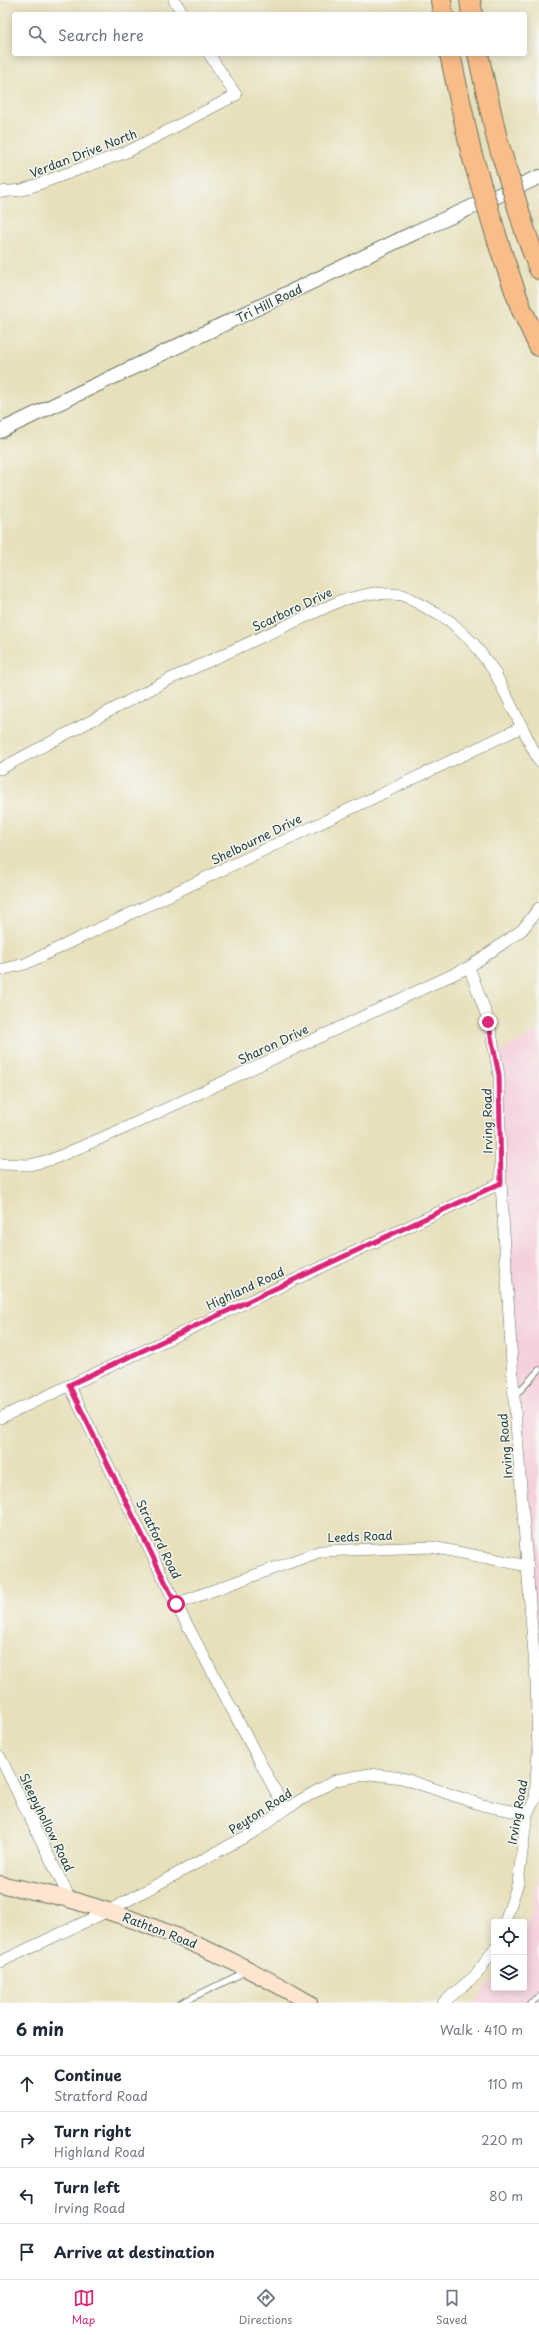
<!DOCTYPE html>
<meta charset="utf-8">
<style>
:root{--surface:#fff;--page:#f2f2f3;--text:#1f2937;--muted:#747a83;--line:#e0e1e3;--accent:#db2777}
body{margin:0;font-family:"Playpen Sans",sans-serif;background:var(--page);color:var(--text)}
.controls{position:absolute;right:12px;bottom:12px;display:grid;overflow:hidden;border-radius:4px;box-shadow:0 2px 10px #0003}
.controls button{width:36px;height:36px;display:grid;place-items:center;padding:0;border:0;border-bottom:1px solid var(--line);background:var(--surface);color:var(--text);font:20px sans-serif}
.stop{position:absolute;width:12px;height:12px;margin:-9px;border:3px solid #db2777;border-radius:50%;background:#fff}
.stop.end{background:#db2777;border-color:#fff;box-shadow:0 1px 4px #0008}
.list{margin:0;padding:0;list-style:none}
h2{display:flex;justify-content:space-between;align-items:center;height:52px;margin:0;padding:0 16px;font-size:17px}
h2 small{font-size:13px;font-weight:400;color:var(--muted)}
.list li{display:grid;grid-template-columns:26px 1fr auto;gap:12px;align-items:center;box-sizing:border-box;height:56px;padding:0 16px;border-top:1px solid var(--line)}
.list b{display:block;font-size:15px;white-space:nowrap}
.list p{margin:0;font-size:13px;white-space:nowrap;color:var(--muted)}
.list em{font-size:13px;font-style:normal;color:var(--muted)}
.icon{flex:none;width:22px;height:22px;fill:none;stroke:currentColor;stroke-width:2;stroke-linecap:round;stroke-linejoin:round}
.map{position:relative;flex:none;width:539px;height:2003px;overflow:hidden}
.search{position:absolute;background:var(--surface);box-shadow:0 2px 10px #0003;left:12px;right:12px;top:12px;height:44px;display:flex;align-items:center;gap:10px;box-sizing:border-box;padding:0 14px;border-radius:4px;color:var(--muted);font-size:15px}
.sheet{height:276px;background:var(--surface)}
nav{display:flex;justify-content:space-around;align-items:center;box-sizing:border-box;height:56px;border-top:1px solid var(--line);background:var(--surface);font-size:11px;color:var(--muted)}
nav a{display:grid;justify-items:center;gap:2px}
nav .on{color:var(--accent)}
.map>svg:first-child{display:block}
</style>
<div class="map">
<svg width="539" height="2003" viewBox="0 0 539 2003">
<rect width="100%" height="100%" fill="#f6f6f2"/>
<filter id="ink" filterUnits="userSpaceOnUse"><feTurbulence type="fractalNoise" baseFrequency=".025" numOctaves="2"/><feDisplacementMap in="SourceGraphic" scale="8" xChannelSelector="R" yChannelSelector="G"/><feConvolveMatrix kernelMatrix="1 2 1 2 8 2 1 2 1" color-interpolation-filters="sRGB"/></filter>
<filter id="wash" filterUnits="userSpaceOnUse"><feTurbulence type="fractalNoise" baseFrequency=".012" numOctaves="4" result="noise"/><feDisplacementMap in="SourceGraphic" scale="16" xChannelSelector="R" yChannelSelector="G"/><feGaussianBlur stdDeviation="0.9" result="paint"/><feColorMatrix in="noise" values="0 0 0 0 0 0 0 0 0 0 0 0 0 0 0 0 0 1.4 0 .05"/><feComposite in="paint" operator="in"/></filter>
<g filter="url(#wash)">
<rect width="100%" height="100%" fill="#e8e0bb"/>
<path fill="#f5cfdc" d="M 539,1030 L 539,1707 L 514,1397 L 492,1057 Z
M 539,1868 L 539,2003 L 471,2003 L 477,1999 L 494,1977 L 494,1988 L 524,1988 L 524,1932 L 532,1910 Z"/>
</g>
<g filter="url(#ink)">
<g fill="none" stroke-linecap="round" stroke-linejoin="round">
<g stroke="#657663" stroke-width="7">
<path id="service" d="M 514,1397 L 539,1370
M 181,2003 L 247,1971
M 530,2003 L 539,1997"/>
</g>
<g stroke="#657663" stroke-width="12">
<path id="minor" d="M 174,0 L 183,14
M 0,192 L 22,190 L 129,151 L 236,95 L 209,54
M 0,769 L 170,679 L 342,600 L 373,593 L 403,595 L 450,621 L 474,644 L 494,671 L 539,761
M 469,967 L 489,1022 L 499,1075 L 501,1183 L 514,1397 L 536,1681 L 538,1751 L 535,1799 L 527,1814 L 518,1883 L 505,1922
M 0,970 L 25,964 L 522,727
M 0,1164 L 30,1165 L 53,1159 L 127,1127 L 469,967 L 522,930 L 539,908
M 69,1385 L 176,1604 L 285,1809
M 0,1418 L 501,1183
M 176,1604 L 321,1551 L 432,1547 L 528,1566
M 0,1757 L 70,1899
M 0,1962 L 108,1911 L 256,1831 L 285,1809 L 336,1780 L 370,1774 L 402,1778 L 482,1805 L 527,1814
M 443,2003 L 477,1974 L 494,1949"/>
</g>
<g stroke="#657663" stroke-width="16">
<path id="tertiary" d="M 0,431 L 416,232 L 539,177"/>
</g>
<g stroke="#657663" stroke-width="18">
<path id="secondary" d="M 0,1884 C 24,1890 48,1893 72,1900 C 155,1924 234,1958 309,2003"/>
</g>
<g stroke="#657663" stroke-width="22">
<path id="motorway" d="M 441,0 L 443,14
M 470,0 L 472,14
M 450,54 L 471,152
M 478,54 L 497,139
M 526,234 L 539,269
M 500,248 L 521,308 L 539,346"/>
</g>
<use href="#service" stroke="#fff" stroke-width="5.5"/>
<use href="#minor" stroke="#fff" stroke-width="11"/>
<use href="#tertiary" stroke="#fff" stroke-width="14"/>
<use href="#secondary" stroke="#fde5d0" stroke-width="16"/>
<use href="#motorway" stroke="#f9bd89" stroke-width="20"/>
<g stroke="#657663" stroke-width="22" stroke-linecap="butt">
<path id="motorway-bridge" d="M 497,139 L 526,234
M 471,152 L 500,248"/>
</g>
<use href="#motorway-bridge" stroke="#f9bd89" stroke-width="20"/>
</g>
</g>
<g fill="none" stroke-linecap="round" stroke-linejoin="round" filter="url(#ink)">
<path stroke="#db2777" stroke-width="5" d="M 176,1604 L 69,1385 L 501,1183 L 499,1075 L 488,1022"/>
</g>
<g text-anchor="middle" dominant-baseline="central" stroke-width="3" stroke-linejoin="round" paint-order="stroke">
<g font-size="12" fill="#1f3d34" stroke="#f6f6f2">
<text transform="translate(83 153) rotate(-21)">Verdan Drive North</text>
<text transform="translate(269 303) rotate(-26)">Tri Hill Road</text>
<text transform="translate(292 609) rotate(-25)">Scarboro Drive</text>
<text transform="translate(256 839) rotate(-26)">Shelbourne Drive</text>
<text transform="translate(273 1044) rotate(-25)">Sharon Drive</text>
<text transform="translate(487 1121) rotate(-91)">Irving Road</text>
<text transform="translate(245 1288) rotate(-25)">Highland Road</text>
<text transform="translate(505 1446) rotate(-95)">Irving Road</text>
<text transform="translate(360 1536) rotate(-2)">Leeds Road</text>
<text transform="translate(159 1539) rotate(64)">Stratford Road</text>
<text transform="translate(260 1811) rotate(-33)">Peyton Road</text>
<text transform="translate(517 1812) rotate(-80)">Irving Road</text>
<text transform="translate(47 1822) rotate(64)">Sleepyhollow Road</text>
<text transform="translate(160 1930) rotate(21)">Rathton Road</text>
</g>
</g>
</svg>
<div class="controls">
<button><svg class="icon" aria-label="locate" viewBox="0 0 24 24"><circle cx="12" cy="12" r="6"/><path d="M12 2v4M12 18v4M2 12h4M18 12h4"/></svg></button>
<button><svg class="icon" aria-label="layers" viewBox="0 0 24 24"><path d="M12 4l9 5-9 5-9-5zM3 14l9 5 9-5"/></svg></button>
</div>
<div class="stop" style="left:176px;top:1604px"></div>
<div class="stop end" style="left:488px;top:1022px"></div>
<div class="search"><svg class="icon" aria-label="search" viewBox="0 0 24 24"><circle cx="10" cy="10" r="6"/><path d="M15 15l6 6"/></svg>Search here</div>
</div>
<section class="sheet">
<h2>6 min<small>Walk · 410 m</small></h2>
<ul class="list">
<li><svg class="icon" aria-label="ahead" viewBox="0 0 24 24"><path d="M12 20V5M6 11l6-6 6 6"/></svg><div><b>Continue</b><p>Stratford Road</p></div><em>110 m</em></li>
<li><svg class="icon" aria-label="right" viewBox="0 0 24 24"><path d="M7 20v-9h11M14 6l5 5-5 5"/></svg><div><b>Turn right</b><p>Highland Road</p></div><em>220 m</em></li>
<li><svg class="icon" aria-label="left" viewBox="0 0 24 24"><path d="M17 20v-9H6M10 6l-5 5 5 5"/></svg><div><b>Turn left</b><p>Irving Road</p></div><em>80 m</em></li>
<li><svg class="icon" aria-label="arrive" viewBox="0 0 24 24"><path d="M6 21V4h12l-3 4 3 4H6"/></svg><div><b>Arrive at destination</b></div></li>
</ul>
</section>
<nav>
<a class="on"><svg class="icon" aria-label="map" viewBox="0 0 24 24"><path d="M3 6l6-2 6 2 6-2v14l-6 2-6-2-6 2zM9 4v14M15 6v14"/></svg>Map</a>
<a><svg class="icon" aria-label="directions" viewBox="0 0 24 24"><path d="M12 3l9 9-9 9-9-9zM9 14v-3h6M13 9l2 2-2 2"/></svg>Directions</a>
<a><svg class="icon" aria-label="saved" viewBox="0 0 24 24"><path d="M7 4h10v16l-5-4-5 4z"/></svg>Saved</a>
</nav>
